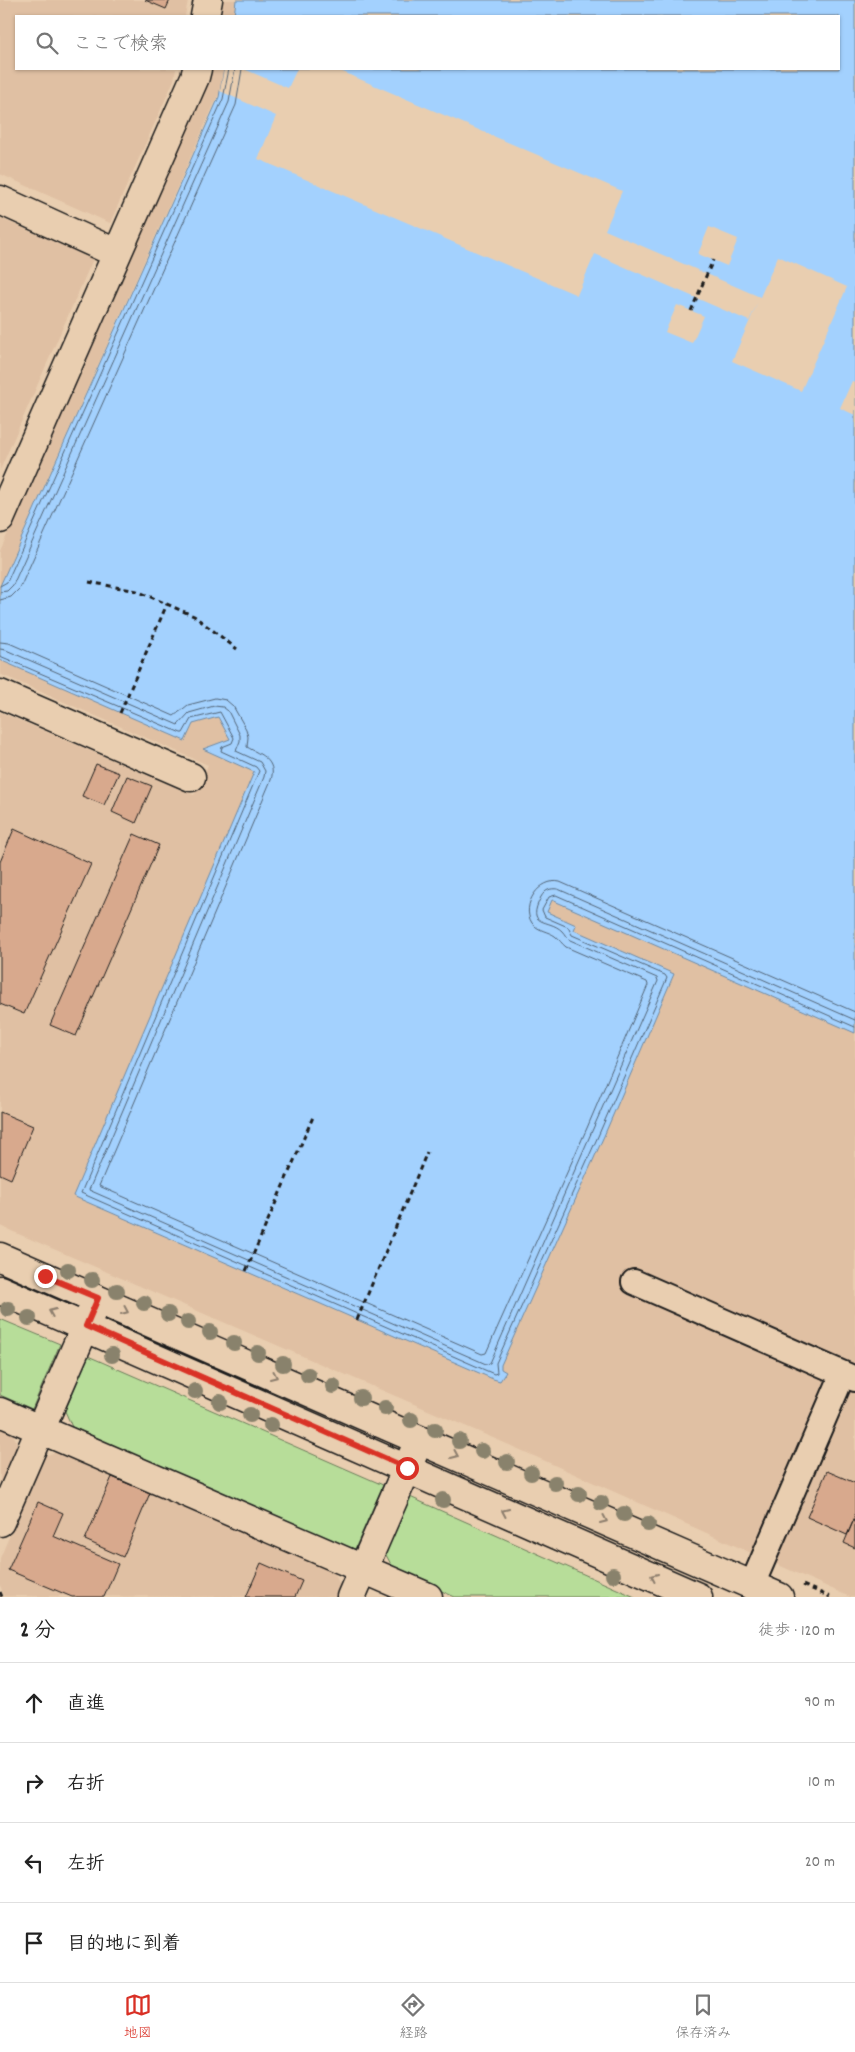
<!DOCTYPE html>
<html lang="ja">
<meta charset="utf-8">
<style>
:root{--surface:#fff;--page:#f6f6f6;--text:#222;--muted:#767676;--line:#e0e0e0;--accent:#d93025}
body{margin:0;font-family:Dekko,"Klee One",sans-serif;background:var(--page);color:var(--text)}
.stop{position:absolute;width:15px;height:15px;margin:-11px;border:4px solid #d93025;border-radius:50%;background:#fff}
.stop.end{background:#d93025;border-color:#fff;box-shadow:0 1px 5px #0008}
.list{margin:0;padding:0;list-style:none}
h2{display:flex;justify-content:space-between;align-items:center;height:65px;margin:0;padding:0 20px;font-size:21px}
h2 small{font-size:16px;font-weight:400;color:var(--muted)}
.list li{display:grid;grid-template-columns:32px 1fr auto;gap:15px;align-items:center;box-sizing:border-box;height:80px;padding:0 20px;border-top:1px solid var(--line)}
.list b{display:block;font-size:19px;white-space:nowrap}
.list em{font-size:16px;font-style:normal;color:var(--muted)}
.icon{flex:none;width:28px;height:28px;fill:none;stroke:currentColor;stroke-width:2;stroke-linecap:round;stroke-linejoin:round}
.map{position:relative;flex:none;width:855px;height:1597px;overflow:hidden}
.search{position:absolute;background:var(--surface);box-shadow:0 1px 4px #0004;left:15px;right:15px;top:15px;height:55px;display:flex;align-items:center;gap:12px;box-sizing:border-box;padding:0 18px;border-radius:0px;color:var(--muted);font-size:19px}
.sheet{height:385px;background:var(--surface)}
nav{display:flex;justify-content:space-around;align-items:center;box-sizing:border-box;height:70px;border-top:1px solid var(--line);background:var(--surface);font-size:14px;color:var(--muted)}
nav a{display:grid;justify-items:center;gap:2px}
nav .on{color:var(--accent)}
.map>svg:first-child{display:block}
</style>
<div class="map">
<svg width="855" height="1597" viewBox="0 0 855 1597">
<rect width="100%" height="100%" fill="#e9ceb0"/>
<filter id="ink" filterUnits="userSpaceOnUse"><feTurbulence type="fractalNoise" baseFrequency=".02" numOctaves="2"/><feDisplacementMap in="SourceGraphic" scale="10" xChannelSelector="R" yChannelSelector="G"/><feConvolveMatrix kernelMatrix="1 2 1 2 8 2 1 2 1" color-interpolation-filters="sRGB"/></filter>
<g filter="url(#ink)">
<path fill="#e0c0a3" d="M 0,0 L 188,0 L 185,16 L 16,16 L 16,69 L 176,69 L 174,80 L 110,223 L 0,174 Z
M 219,0 L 236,0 L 234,16 L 217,16 Z
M 208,69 L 224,69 L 220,91 L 0,585 L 0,551 L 205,85 Z
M 0,218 L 93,259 L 0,470 Z
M 0,660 L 185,741 L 193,724 L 218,717 L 230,739 L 204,749 L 255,772 L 74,1196 L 493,1379 L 500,1380 L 505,1372 L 501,1369 L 501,1365 L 604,1136 L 674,974 L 573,930 L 575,925 L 547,912 L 552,899 L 855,1033 L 855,1597 L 850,1597 L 507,1444 L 0,1226 L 0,712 L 194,795 L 208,765 L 0,674 Z
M 0,1422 L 10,1427 L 18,1445 L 0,1487 Z
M 65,1449 L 332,1565 L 341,1589 L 338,1597 L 4,1596 L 0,1585 L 0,1558 L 44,1456 Z"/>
<path fill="#b7dd99" stroke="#6a7c5a" d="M 0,1319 L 60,1344 L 32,1409 L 0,1395 Z
M 88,1356 L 383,1485 L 354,1551 L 72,1427 L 65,1411 Z
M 410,1497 L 635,1597 L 455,1597 L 394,1570 L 385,1553 Z"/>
<path fill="#a3d1fe" stroke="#6d89a4" d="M 236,0 L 855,0 L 855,1033 L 552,900 L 547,912 L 576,925 L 574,930 L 674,974 L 604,1136 L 501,1365 L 501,1369 L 506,1372 L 500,1381 L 493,1379 L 73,1196 L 254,772 L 203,749 L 230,739 L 218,717 L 193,724 L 185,741 L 0,660 L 0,586 L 219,97 L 224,69 L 839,69 L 839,16 L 234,16 Z"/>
<path fill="#e9ceb0" d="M 224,69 L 244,69 L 288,88 L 297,69 L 336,69 L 622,191 L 605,230 L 760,297 L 778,256 L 847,287 L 801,391 L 732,361 L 758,302 L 749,321 L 595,254 L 577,295 L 258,159 L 276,116 L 220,91 Z
M 709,227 L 738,239 L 727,266 L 698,254 Z
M 677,305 L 704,316 L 692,343 L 665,332 Z
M 852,381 L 855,382 L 855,415 L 840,408 Z"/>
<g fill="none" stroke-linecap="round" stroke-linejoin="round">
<path stroke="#526476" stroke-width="1" d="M 0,586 L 7,582 L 223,99 L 229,69
M 0,592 L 7,591 L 13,585 L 229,102 L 235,69
M 0,600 L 11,597 L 20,588 L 236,105 L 242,69
M 0,642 L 9,643 L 174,716 L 188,705 L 215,698 L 226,700 L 233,706 L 246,729 L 248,737 L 247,747 C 261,755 277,760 271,780 L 99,1186 L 482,1354 L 486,1353 L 587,1128 L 648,985 L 647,982 L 566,947 C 562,944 559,939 555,936 C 548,931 538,931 532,923 C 520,905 540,877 560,882 L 855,1012
M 0,649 L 6,650 L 178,725 L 189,713 L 214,706 L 223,707 L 228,711 L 240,735 L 240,741 L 236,751 L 260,762 L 265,771 L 264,777 L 89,1190 L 486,1364 L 490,1363 L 658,981 L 657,978 L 570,940 C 566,938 565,934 562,931 C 549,918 525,928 541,897 C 545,890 550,888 558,889 L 855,1020
M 0,656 L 181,733 L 183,733 L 191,719 L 220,712 L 234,738 L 232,743 L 222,747 L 221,751 L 256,767 L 259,771 L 81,1193 L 494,1374 L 497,1373 L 496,1363 L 599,1134 L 667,978 L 665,975 L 572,935 L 568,927 L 545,917 L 542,910 L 549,897 L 556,895 L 855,1027"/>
</g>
<path fill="#d8a98d" stroke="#1c1c1c" d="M 145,0 L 170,0 L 166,9 Z
M 96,764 L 119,773 L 104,805 L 82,796 Z
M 127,776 L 152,786 L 136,823 L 112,812 Z
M 14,829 L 91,864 L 24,1014 L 0,1004 L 0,862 Z
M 134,834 L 159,845 L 76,1036 L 50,1025 Z
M 0,1112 L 33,1126 L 11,1179 L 0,1174 Z
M 827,1471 L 855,1483 L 855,1517 L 847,1535 L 807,1517 Z
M 112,1477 L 150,1493 L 123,1557 L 85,1540 Z
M 38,1502 L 63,1513 L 53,1536 L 118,1564 L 104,1597 L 72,1597 L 8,1570 Z
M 855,1517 L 855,1548 L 844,1543 Z
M 261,1563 L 302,1581 L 295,1597 L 246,1597 Z"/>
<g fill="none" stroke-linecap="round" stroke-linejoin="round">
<g stroke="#1c1c1c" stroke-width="28">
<path id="minor" d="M 634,1282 L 855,1379
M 752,1585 L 843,1374"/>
</g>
<g stroke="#1c1c1c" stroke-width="31">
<path id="tertiary" d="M 205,16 L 208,0
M 0,200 L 116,253
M 0,519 L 195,77 L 197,69
M 0,694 L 191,777
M 0,1257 L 779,1597
M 0,1290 L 698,1597
M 0,1412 L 428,1597
M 0,1522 L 92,1311
M 351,1597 L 414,1452"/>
</g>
<path stroke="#1c1c1c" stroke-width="3" stroke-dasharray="5 4" stroke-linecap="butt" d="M 691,311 L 713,260
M 89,582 L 137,591 L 194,616 L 237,649
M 120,713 L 167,604
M 246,1271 L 313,1117
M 357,1320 L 427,1152
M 803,1585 L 830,1597
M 0,1592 L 2,1597"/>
<use href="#minor" stroke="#e9ceb0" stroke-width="24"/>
<use href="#tertiary" stroke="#e9ceb0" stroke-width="28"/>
</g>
<g fill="#89826c">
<circle cx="68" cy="1270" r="8"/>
<circle cx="92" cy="1280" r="8"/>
<circle cx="117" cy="1291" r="8"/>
<circle cx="144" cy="1303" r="8"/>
<circle cx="8" cy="1309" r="8"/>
<circle cx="168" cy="1314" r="8"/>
<circle cx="29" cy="1318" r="8"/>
<circle cx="188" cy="1322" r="8"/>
<circle cx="210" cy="1332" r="8"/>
<circle cx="234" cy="1343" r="8"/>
<circle cx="258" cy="1353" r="8"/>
<circle cx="112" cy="1355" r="8"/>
<circle cx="283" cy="1364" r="8"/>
<circle cx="308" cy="1375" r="8"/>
<circle cx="333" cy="1386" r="8"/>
<circle cx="195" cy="1391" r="8"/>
<circle cx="361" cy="1398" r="8"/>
<circle cx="220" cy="1402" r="8"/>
<circle cx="385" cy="1408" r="8"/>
<circle cx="250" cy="1415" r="8"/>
<circle cx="411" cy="1420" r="8"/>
<circle cx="271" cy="1425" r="8"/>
<circle cx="435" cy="1430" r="8"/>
<circle cx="459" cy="1441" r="8"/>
<circle cx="482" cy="1451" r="8"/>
<circle cx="507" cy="1462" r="8"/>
<circle cx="531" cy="1473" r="8"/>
<circle cx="555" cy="1483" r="8"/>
<circle cx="579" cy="1494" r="8"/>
<circle cx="443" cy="1500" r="8"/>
<circle cx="601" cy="1503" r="8"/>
<circle cx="624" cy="1514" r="8"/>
<circle cx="648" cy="1524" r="8"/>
<circle cx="613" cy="1575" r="8"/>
</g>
<defs><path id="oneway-chevron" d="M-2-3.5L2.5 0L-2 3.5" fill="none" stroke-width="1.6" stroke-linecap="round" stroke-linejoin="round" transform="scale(1.25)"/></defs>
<g stroke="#8d7e6d">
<use href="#oneway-chevron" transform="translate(125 1311) rotate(24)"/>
<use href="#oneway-chevron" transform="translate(52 1312) rotate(-157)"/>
<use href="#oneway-chevron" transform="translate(274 1376) rotate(24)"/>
<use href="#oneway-chevron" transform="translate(455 1455) rotate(24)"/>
<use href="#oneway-chevron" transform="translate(505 1512) rotate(-156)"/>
<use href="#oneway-chevron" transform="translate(604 1520) rotate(24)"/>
<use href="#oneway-chevron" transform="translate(654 1577) rotate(-156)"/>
</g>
</g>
<g fill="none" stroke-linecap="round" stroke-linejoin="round" filter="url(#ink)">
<path stroke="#d93025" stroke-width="6" d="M 45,1276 L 98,1298 L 86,1326 L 407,1468"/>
</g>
</svg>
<div class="stop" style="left:407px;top:1468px"></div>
<div class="stop end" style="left:45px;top:1276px"></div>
<div class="search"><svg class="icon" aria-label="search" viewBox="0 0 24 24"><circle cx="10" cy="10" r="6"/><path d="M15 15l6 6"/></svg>ここで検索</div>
</div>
<section class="sheet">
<h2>2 分<small>徒歩 · 120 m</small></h2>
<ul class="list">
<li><svg class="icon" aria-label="ahead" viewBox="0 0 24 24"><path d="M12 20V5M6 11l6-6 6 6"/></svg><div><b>直進</b></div><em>90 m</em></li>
<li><svg class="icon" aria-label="right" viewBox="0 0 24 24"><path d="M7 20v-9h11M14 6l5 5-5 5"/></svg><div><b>右折</b></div><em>10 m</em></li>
<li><svg class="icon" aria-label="left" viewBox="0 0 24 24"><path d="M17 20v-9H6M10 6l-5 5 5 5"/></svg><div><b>左折</b></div><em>20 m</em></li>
<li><svg class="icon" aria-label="arrive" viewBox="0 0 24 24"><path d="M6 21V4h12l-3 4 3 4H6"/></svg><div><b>目的地に到着</b></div></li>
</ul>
</section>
<nav>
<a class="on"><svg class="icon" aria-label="map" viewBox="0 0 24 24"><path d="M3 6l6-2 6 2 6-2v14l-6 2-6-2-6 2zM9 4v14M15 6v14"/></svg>地図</a>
<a><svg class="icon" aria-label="directions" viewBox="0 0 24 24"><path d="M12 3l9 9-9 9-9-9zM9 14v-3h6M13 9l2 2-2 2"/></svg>経路</a>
<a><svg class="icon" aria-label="saved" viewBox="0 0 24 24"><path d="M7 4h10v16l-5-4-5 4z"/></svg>保存済み</a>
</nav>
